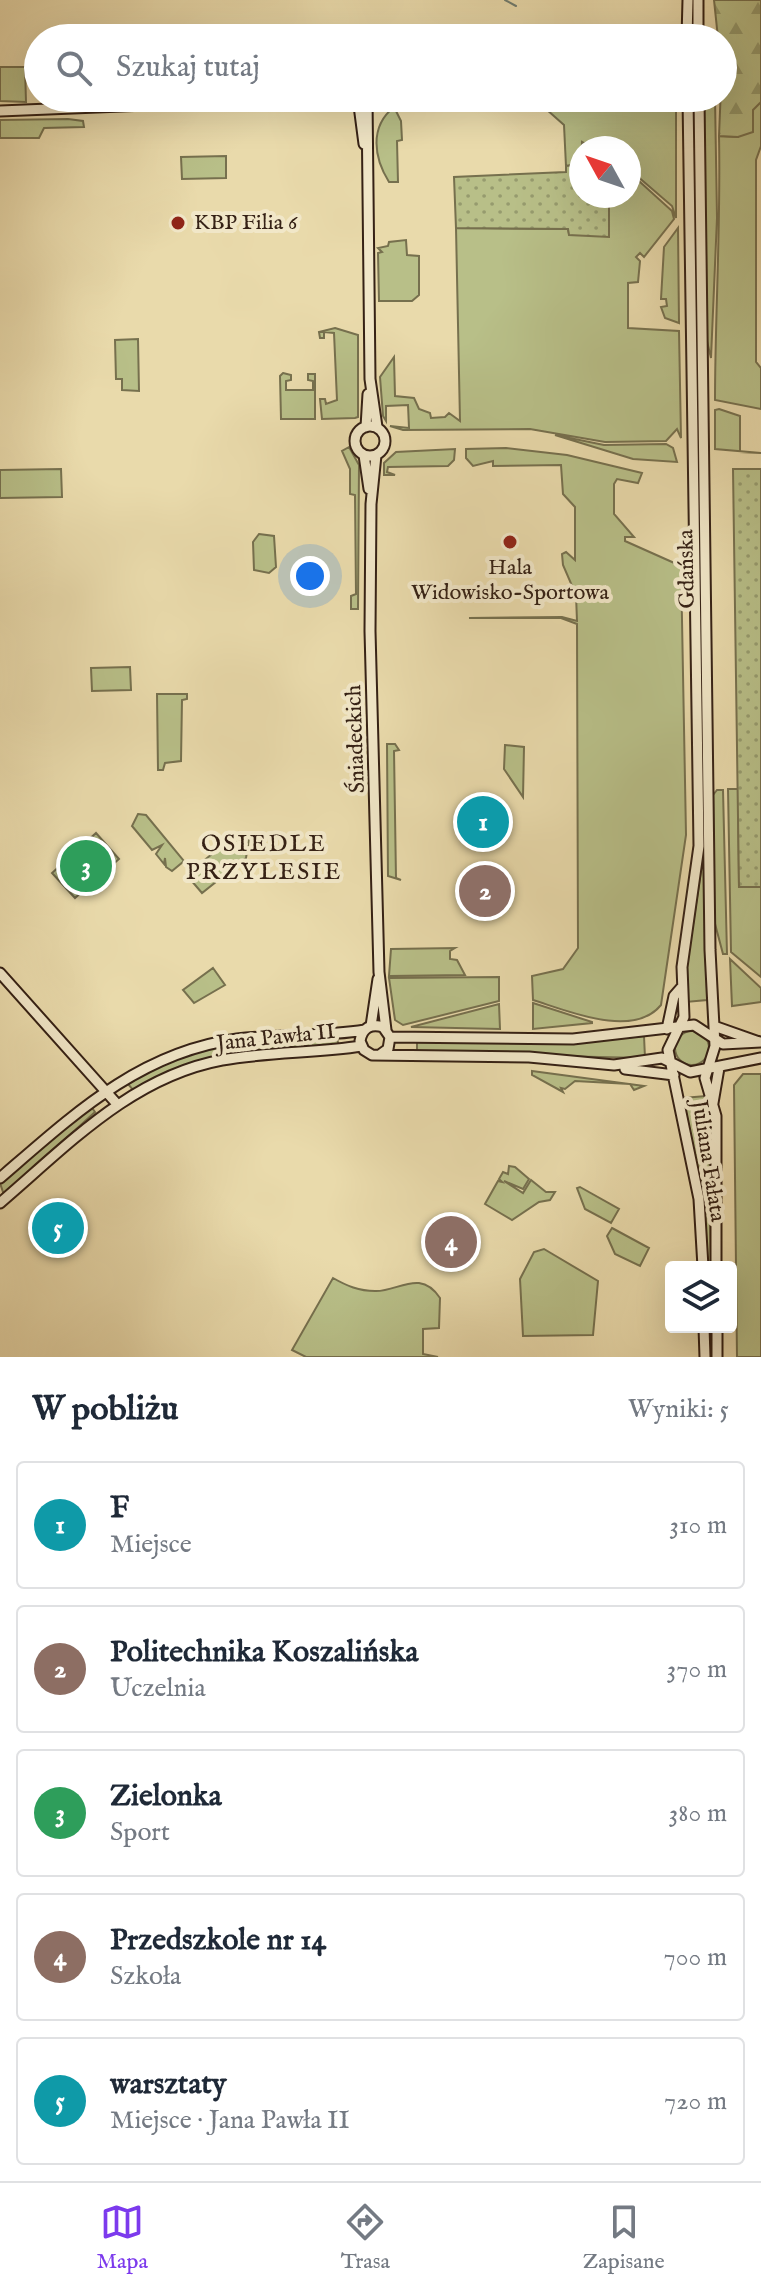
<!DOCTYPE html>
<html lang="pl">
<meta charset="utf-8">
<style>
:root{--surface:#fff;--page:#f6f6f7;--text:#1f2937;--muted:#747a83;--line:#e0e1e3;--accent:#7c3aed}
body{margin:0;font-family:"IM FELL English",serif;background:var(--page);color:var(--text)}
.controls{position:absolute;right:24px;bottom:24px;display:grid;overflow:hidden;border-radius:8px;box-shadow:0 8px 32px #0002}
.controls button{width:72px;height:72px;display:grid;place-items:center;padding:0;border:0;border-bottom:2px solid var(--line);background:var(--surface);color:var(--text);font:40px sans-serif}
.compass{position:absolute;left:569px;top:136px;width:72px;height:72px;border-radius:50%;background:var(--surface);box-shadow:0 8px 32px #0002;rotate:310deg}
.you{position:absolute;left:310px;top:576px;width:28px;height:28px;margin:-20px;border:6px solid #fff;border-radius:50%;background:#1a73e8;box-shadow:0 0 0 12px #1a73e833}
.badge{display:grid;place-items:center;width:52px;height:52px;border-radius:50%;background:var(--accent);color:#fff;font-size:26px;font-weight:700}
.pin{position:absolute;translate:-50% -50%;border:4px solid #fff;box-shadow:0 2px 8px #0006}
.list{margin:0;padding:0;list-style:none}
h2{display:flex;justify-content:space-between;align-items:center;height:104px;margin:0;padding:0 32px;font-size:34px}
h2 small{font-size:26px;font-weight:400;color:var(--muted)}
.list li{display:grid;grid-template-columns:52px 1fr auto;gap:24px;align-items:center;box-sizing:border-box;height:128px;margin:0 16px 16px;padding:0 16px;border:2px solid var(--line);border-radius:8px}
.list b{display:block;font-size:30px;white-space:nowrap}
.list p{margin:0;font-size:26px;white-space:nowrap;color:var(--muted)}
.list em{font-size:26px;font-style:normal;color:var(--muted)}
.icon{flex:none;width:44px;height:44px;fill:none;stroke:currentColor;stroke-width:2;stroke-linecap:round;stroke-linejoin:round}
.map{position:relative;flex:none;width:761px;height:1357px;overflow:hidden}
.search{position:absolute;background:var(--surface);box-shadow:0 8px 32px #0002;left:24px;right:24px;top:24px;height:88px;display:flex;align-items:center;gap:20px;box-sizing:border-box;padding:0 28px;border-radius:44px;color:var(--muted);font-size:30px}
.sheet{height:824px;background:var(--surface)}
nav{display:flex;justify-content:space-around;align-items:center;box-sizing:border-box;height:112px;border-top:2px solid var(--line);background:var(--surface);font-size:22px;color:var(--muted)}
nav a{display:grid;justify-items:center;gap:4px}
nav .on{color:var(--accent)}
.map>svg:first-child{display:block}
</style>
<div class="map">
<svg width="761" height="1357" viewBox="0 0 761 1357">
<defs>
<pattern id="forest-firs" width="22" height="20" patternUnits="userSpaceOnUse" patternTransform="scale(2)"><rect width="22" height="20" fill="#b8bf88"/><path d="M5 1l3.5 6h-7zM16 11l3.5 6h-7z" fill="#969b6e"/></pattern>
<pattern id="garden-dots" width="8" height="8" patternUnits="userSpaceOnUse" patternTransform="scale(2)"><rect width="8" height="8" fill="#b8bf88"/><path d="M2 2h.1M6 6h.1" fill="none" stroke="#969b6e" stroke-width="1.8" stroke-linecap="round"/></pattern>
</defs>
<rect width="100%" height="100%" fill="#e9daab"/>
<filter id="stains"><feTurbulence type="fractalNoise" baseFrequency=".0025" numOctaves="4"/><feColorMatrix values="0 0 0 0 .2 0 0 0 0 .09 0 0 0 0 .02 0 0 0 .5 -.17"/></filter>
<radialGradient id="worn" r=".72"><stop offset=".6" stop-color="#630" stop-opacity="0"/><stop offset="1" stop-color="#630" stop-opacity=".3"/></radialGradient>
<path fill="#b8bf88" stroke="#76704e" stroke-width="2" d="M 0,67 L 25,67 L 26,102 L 0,101 Z
M 669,98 L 676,111 L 676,218 L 672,206 L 629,169 L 629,148 L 593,148 L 582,142 L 581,171 L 574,165 L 566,166 L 564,125 L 537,101 L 492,102 L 532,98 Z
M 703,98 L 715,98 L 717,218 L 711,358 L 706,337 Z
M 761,102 L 761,146 L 756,160 L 756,362 L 761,368 L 761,409 L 715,400 C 715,316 721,224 719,136 L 738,137 L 756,103 Z
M 394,107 L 401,121 L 402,140 L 397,141 L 398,182 L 389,182 C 374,158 369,127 394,107 Z
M 68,119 L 83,121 L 84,127 L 44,128 L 39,138 L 0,138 L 0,120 Z
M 226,156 L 226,178 L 182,179 L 181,157 Z
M 629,172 L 672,211 L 674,219 L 644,257 L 640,253 L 636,257 L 640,261 L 638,282 L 628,283 L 628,328 L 679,331 L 681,438 L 677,429 L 666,441 L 605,442 L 530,429 L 403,430 L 390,426 L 409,428 L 408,405 L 386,406 L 386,421 L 383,416 L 380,377 L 394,357 L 395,396 L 414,398 L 419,409 L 430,413 L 431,418 L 445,417 L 449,413 L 460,421 L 456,228 L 568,229 L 569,234 L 609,201 L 605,196 L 629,196 Z
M 678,228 L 679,323 L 665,318 L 661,307 L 667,306 L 666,299 L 661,299 L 664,247 Z
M 406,240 L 407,255 L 419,256 L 419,295 L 412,301 L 379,301 L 378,253 L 382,252 L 378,248 L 388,246 L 389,242 Z
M 335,328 L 358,335 L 358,417 L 355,418 L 322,419 L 320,399 L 325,399 L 326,404 L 337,400 L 334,333 L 324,332 L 324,338 L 320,338 L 319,332 Z
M 138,339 L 139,391 L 122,390 L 122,379 L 116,379 L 115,340 Z
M 283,373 L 291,375 L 291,380 L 286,381 L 286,390 L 313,390 L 313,381 L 308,380 L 308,374 L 315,374 L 315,419 L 281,419 L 280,376 Z
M 719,409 L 740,416 L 740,452 L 761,453 L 715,449 L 715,410 Z
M 555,435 L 604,445 L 666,444 L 673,448 L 677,462 L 633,459 Z
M 349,447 L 359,465 L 358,609 L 351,609 L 351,596 L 356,594 L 355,495 L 350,494 L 350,469 L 342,451 Z
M 506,448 L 567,455 L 642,473 L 638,483 L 617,479 L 614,484 L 614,514 L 634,537 L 625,537 L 625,541 L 681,566 L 686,835 L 661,1005 C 633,1039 568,1011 533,1000 L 532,976 L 563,969 L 578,948 L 577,624 L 561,618 L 469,618 L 562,617 L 577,621 L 576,595 L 563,565 L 562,554 L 566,552 L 575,560 L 575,507 L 563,494 L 561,465 L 493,466 L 493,461 L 473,466 L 466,458 L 466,449 Z
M 455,449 L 454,460 L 448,466 L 388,467 L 387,472 L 395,475 L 384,475 L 384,463 L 396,452 Z
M 61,469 L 62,497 L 0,498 L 0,470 Z
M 259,534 L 274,536 L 276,567 L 269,573 L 254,570 L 253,542 Z
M 130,667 L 131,690 L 92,691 L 91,668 Z
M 157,694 L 187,694 L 187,699 L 182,700 L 181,761 L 165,763 L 163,770 L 158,770 Z
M 387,744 L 395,744 L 399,750 L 394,751 L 396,878 L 401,880 L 388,876 Z
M 505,745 L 524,747 L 523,797 L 504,769 Z
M 728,789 L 738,789 L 739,886 L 761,887 L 761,977 L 731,952 Z
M 723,790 L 727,954 L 723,954 L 714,920 L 713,795 L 717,790 Z
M 138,814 L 146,815 L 184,861 L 172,871 L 166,867 L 165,858 L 164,864 L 156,854 L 162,845 L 152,850 L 132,826 Z
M 239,832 L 249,840 L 246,858 L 202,893 L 190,879 L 198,871 L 196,867 Z
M 96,833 L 119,859 L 75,898 L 52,873 Z
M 705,844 L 707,1000 L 686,1002 L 686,971 Z
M 455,948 L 450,951 L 450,959 L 457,960 L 465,975 L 389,976 L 391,949 Z
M 730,959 L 761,988 L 761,1002 L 732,1006 Z
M 213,968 L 225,985 L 194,1003 L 183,990 Z
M 499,977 L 499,1001 L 403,1025 L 395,1020 L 389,978 Z
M 533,1003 L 592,1022 L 592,1023 L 533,1029 Z
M 499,1004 L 500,1029 L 411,1027 Z
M675 1048a17 17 0 1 1 34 0a17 17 0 1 1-34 0Z
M 644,1036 L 645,1058 L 417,1053 L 417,1041 L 581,1042 Z
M 337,1038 L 339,1047 C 270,1051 195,1058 133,1090 L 128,1084 C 167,1060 211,1044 257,1040 C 284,1038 310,1041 337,1038 Z
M 532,1071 L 644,1086 L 634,1090 L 630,1084 L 575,1081 L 565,1089 L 561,1088 L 563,1092 L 532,1075 Z
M 743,1074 L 761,1074 L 761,1357 L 737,1357 L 734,1085 Z
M 706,1096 L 709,1117 L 711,1267 L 708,1267 L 701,1185 L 683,1098 Z
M 90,1105 L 95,1112 L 4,1195 L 0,1183 Z
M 509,1166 L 515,1167 L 529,1179 L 523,1189 L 504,1181 L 523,1193 L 531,1180 L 546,1192 L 555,1192 L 550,1200 L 539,1202 L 512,1220 L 485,1204 L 498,1181 L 502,1182 L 499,1179 L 503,1172 L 508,1174 Z
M 580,1187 L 619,1209 L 611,1223 L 585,1209 L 577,1188 Z
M 612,1228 L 649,1248 L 640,1266 L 615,1254 L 607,1236 Z
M 544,1249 L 598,1281 L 593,1335 L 523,1336 L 520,1279 L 534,1252 Z
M 333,1278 C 347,1286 359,1291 375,1291 C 398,1292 420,1268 440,1298 L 439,1328 L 423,1329 L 423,1354 L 438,1357 L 306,1357 L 292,1350 Z"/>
<path fill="url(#forest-firs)" stroke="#76704e" stroke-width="2" d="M 714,0 L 761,0 L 761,102 L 753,110 L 753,132 L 738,137 L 719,136 L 723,38 L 718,38 Z"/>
<path fill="url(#garden-dots)" stroke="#76704e" stroke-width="2" d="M 574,165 L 581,171 L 581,196 L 605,196 L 609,200 L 609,237 L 569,235 L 568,229 L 456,228 L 454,177 L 566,172 L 566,166 Z
M 733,469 L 761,469 L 761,887 L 739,887 Z"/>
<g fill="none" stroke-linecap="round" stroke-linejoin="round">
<path stroke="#707d71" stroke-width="2" d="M 505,0 L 516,6"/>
<g stroke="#352115" stroke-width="13">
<path id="secondary" d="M 698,0 L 698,38
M 687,38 L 688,0
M 358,98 L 364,144
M 367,98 L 370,379 L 377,427
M 688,98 L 699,846 L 682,967 L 684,1017 L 668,1050 L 699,1199 L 703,1267
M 699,98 L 710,950 L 715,1046 L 705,1078 L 716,1116 L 716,1267
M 0,111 L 315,98
M355 441a15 15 0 1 1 30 0a15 15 0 1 1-30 0Z
M 366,427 L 368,394
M 364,455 L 369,489
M 376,455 L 371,504 L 370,631 L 379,972 L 386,1030
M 0,973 L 117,1104
M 371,1026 L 378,979
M 714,1026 L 759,1042
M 667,1029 L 674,996 L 681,988
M 390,1037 L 573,1039 L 694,1025 L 723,1044 L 761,1042
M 381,1054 L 388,1049 L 390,1037 L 383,1027 C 371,1023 362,1028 360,1041 L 364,1050 L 372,1055 L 529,1057 L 614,1065 L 662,1058 L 690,1072 L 761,1058
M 625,1069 L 674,1075
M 713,1103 L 719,1068
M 0,1178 C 72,1116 139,1052 237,1039 C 280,1034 322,1037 365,1030
M 0,1203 C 68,1145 131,1077 222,1060 C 268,1052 315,1053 362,1046
M 704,1327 L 705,1357
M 717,1327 L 717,1357"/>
</g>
<use href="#secondary" stroke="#f1e7c8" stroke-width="9"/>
</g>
<g fill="#8f2418" stroke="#f1e7c8" stroke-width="3">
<circle cx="178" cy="223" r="8"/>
<circle cx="510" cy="542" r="8"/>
</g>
<g text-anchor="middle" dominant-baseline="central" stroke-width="8" stroke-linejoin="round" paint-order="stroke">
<g font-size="22" fill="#352115" stroke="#f1e7c8" text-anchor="start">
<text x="194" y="223">KBP Filia 6</text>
<text x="510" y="568" text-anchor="middle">Hala<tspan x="510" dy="25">Widowisko-Sportowa</tspan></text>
</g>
<g font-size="22" fill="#352115" stroke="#f1e7c8">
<text transform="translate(687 569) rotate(-91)">Gdańska</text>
<text transform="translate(356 739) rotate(-92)">Śniadeckich</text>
<text transform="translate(276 1038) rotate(-6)">Jana Pawła II</text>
<text transform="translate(708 1161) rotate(81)">Juliana Fałata</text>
</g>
<g font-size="24" letter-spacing="2" fill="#352115" stroke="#f1e7c8">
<text x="264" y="844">OSIEDLE<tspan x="264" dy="28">PRZYLESIE</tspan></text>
</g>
</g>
<rect width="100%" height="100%" filter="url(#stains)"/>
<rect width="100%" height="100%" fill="url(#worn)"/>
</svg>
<div class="controls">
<button><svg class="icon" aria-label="layers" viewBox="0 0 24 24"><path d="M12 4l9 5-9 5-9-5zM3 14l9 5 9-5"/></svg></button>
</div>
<svg class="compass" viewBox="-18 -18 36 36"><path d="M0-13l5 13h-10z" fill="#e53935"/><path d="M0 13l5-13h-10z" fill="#747a83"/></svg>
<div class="you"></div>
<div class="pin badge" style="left:483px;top:822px;background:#0f9aa8">1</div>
<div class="pin badge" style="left:485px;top:891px;background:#8d6e63">2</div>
<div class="pin badge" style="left:86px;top:866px;background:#2e9e5b">3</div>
<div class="pin badge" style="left:451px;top:1242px;background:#8d6e63">4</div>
<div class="pin badge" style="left:58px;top:1228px;background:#0f9aa8">5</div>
<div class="search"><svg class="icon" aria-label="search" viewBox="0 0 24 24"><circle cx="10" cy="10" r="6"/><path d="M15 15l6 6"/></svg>Szukaj tutaj</div>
</div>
<section class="sheet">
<h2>W pobliżu<small>Wyniki: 5</small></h2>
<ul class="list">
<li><span class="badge" style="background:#0f9aa8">1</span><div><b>F</b><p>Miejsce</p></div><em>310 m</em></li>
<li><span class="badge" style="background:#8d6e63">2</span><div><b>Politechnika Koszalińska</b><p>Uczelnia</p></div><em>370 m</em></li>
<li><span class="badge" style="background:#2e9e5b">3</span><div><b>Zielonka</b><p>Sport</p></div><em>380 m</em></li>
<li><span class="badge" style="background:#8d6e63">4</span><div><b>Przedszkole nr 14</b><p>Szkoła</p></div><em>700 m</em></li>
<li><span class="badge" style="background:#0f9aa8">5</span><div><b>warsztaty</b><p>Miejsce · Jana Pawła II</p></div><em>720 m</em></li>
</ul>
</section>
<nav>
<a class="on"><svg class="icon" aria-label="map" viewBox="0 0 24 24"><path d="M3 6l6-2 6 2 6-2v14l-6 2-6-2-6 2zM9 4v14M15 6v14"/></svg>Mapa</a>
<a><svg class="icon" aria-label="directions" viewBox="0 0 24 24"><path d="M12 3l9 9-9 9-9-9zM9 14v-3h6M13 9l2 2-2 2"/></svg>Trasa</a>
<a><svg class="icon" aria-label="saved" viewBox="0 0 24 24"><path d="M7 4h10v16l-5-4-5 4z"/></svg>Zapisane</a>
</nav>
